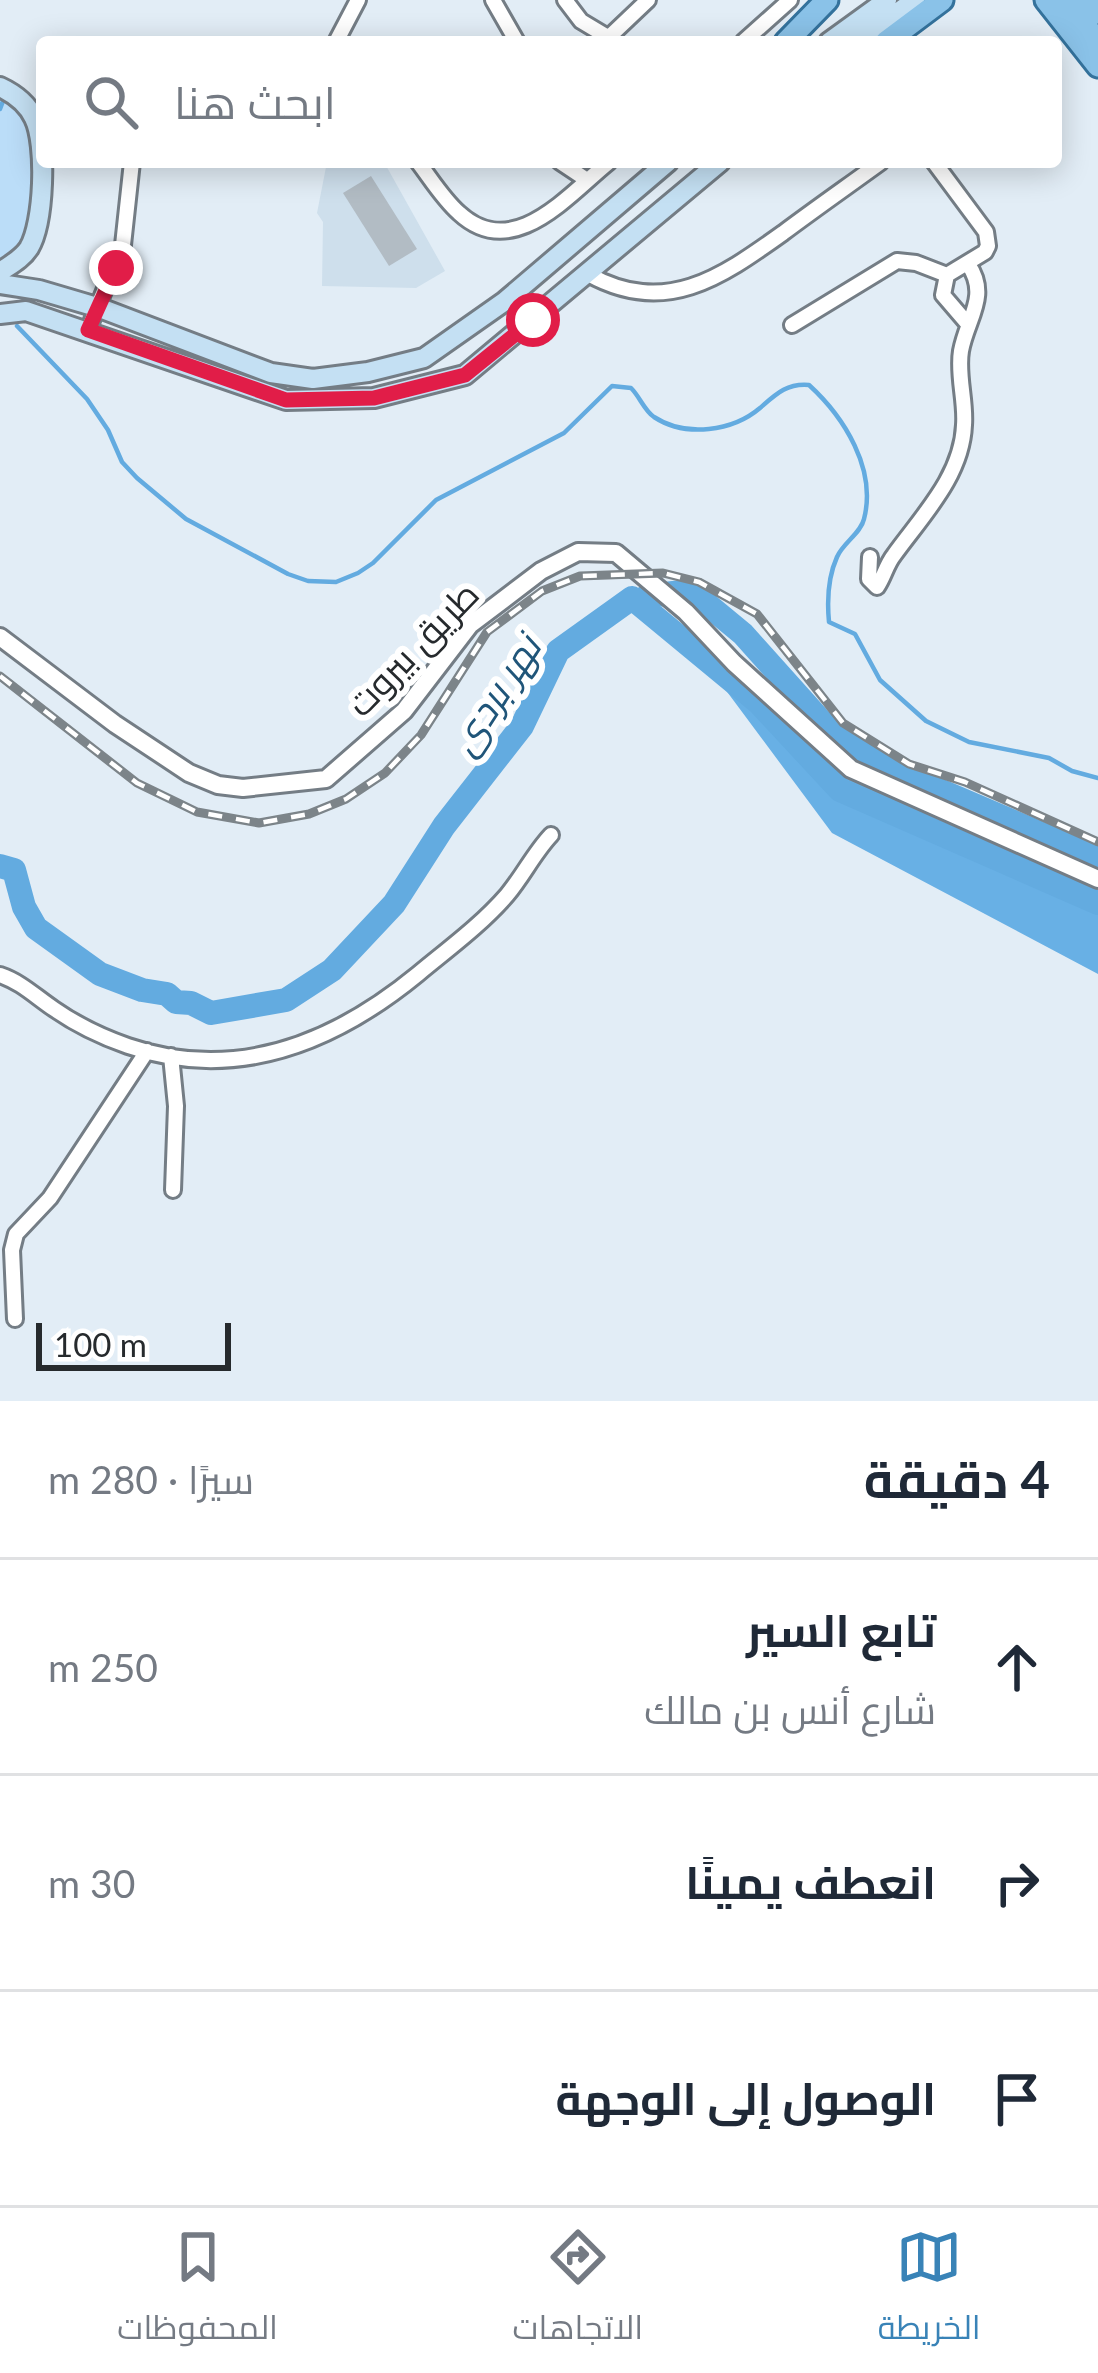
<!DOCTYPE html>
<html lang="ar">
<meta charset="utf-8">
<style>
:root{--surface:#fff;--page:#f6f6f7;--text:#1f2937;--muted:#747a83;--line:#e0e1e3;--accent:#3983b7}
body{margin:0;font-family:Lato,Cairo,sans-serif;background:var(--page);color:var(--text);direction:rtl}
.scale{position:absolute;left:36px;bottom:30px;width:195px;box-sizing:border-box;padding-left:12px;border:6px solid #262a2d;border-top:0;font-size:33px;line-height:42px;white-space:nowrap;color:#262a2d;-webkit-text-stroke:9px #fff;paint-order:stroke}
.stop{position:absolute;width:36px;height:36px;margin:-27px;border:9px solid #e11d48;border-radius:50%;background:#fff}
.stop.end{background:#e11d48;border-color:#fff;box-shadow:0 3px 12px #0008}
.list{margin:0;padding:0;list-style:none}
h2{display:flex;justify-content:space-between;align-items:center;height:156px;margin:0;padding:0 48px;font-size:51px}
h2 small{font-size:39px;font-weight:400;color:var(--muted)}
.list li{display:grid;grid-template-columns:78px 1fr auto;gap:36px;align-items:center;box-sizing:border-box;height:216px;padding:0 48px;border-top:3px solid var(--line)}
.list b{display:block;font-size:45px;white-space:nowrap}
.list p{margin:0;font-size:39px;white-space:nowrap;color:var(--muted)}
.list em{font-size:39px;font-style:normal;color:var(--muted)}
.icon{flex:none;width:66px;height:66px;fill:none;stroke:currentColor;stroke-width:2;stroke-linecap:round;stroke-linejoin:round}
.map{position:relative;flex:none;width:1098px;height:1401px;overflow:hidden;direction:ltr}
.search{position:absolute;background:var(--surface);box-shadow:0 6px 30px #0003;left:36px;right:36px;top:36px;height:132px;display:flex;align-items:center;gap:30px;box-sizing:border-box;padding:0 42px;border-radius:12px;color:var(--muted);font-size:45px}
.sheet{height:804px;background:var(--surface)}
nav{display:flex;justify-content:space-around;align-items:center;box-sizing:border-box;height:168px;border-top:3px solid var(--line);background:var(--surface);font-size:33px;color:var(--muted)}
nav a{display:grid;justify-items:center;gap:6px}
nav .on{color:var(--accent)}
.map>svg:first-child{display:block}
</style>
<div class="map">
<svg width="1098" height="1401" viewBox="0 0 1098 1401">
<rect width="100%" height="100%" fill="#e2edf6"/>
<path fill="#cedfec" d="M 327,162 L 384,162 L 445,271 L 416,288 L 322,286 L 323,222 L 317,213 Z"/>
<path fill="#bbddf8" d="M 0,97 C 12,103 21,111 27,122 C 40,146 36,221 22,244 C 16,252 8,257 0,262 Z"/>
<path fill="#68b0e5" d="M 699,654 L 779,723 L 847,776 L 1098,890 L 1098,974 L 832,833 Z"/>
<g fill="none" stroke-linecap="round" stroke-linejoin="round">
<path stroke="#63abe0" stroke-width="4.5" d="M 0,93 L 3,101 L 0,109
M 17,326 L 87,399 L 108,430 L 122,462 L 137,478 L 186,519 L 288,574 L 308,581 L 336,582 L 358,573 L 373,563 L 436,500 L 564,433 L 612,386 L 631,388 C 640,397 644,410 654,417 C 686,438 733,431 760,408 C 776,394 787,383 809,385 C 844,417 877,469 864,519 C 861,533 843,543 837,557 C 828,577 827,601 829,622 L 855,634 L 880,680 L 926,721 L 969,742 L 1049,758 L 1072,771 L 1098,778"/>
<path stroke="#63abe0" stroke-width="24" d="M 647,596 L 691,591 L 743,634 L 821,721 L 892,770 L 1098,858
M 0,866 L 14,870 L 24,907 L 36,928 L 100,974 L 142,990 L 167,994 L 176,1002 L 191,1003 L 211,1013 L 286,1000 L 332,970 L 394,904 L 444,826 L 522,726 L 558,651 L 632,598 L 759,703 L 840,790 L 1098,903"/>
</g>
<path fill="#b2bcc4" d="M 371,176 L 417,249 L 389,266 L 343,193 Z"/>
<g fill="none" stroke-linecap="round" stroke-linejoin="round">
<g stroke="#747d85" stroke-width="20">
<path id="minor" d="M 493,0 L 517,42
M 565,0 L 581,21 L 616,42
M 608,38 L 648,0
M 336,42 L 358,0
M 743,42 L 790,0
M 418,162 C 431,179 443,199 459,213 C 513,263 568,195 609,162
M 560,162 L 587,180
M 588,274 C 665,317 720,278 783,233 C 815,209 848,186 881,162
M 947,275 L 943,295 L 967,323
M 792,325 L 897,261 L 916,263 L 947,275 L 985,252 L 988,246 L 986,232 L 934,162
M 88,330 L 123,245 L 132,162
M 870,557 L 869,579 L 877,587 C 884,577 886,565 894,555 C 922,516 962,476 964,425 C 966,401 957,375 961,351 C 967,318 990,296 968,264
M 0,975 C 21,982 36,997 54,1009 C 77,1025 102,1037 128,1046 C 236,1083 334,1043 418,974 C 448,949 481,925 507,895 C 523,876 534,853 551,835
M 171,1056 L 176,1106 L 173,1190
M 15,1319 L 12,1250 L 16,1234 L 50,1198 L 147,1051"/>
</g>
<g stroke="#747d85" stroke-width="22">
<path id="tertiary" d="M 0,637 L 115,724 L 189,773 L 218,785 L 243,788 L 326,779 L 404,711 L 470,625 L 541,571 L 578,552 L 616,553 L 686,612 L 734,663 L 851,769 L 1098,879"/>
</g>
<g stroke="#747d85" stroke-width="24">
<path id="secondary" d="M 829,42 L 887,0
M 857,42 L 915,0
M 0,87 C 15,94 27,103 34,118 C 47,144 44,223 29,248 C 22,259 10,265 0,272
M 0,284 L 39,290 L 100,308 L 271,373 L 313,379 L 368,372 L 424,358 L 505,301 L 668,162
M 0,314 L 26,311 L 286,400 L 374,398 L 465,375 L 720,162"/>
</g>
<g stroke="#34729c" stroke-width="27">
<path id="primary" d="M 1046,0 L 1098,66
M 1069,0 L 1098,44
M 1090,0 L 1098,13
M 786,42 L 827,0
M 886,42 L 942,0"/>
</g>
<use href="#minor" stroke="#fff" stroke-width="14"/>
<use href="#tertiary" stroke="#fff" stroke-width="16"/>
<use href="#secondary" stroke="#c4e0f3" stroke-width="18"/>
<use href="#primary" stroke="#8ac2e8" stroke-width="21"/>
<g stroke="#7c8489" stroke-width="9">
<path id="rail" d="M 0,676 L 137,783 L 197,812 L 259,823 L 309,814 L 346,799 L 385,773 L 421,735 L 487,632 L 542,591 L 580,576 L 663,573 L 699,582 L 757,614 L 843,723 L 909,764 L 965,782 L 1098,842"/>
</g>
<use href="#rail" stroke="#fff" stroke-width="4.5" stroke-dasharray="14" stroke-linecap="butt"/>
</g>
<g fill="none" stroke-linecap="round" stroke-linejoin="round">
<path stroke="#e11d48" stroke-width="15" d="M 116,268 L 88,330 L 286,400 L 374,398 L 465,375 L 533,320"/>
</g>
<g text-anchor="middle" dominant-baseline="central" stroke-width="12" stroke-linejoin="round" paint-order="stroke">
<g font-size="36" fill="#262a2d" stroke="#fff">
<text transform="translate(412 648) rotate(-46)">طريق بيروت</text>
</g>
<g font-size="39" font-style="italic" fill="#205579" stroke="#fff">
<text transform="translate(494 694) rotate(-57)">نهر بردى</text>
</g>
</g>
</svg>
<div class="scale">100 m</div>
<div class="stop" style="left:533px;top:320px"></div>
<div class="stop end" style="left:116px;top:268px"></div>
<div class="search"><svg class="icon" aria-label="search" viewBox="0 0 24 24"><circle cx="10" cy="10" r="6"/><path d="M15 15l6 6"/></svg>ابحث هنا</div>
</div>
<section class="sheet">
<h2>4 دقيقة<small>سيرًا · 280 m</small></h2>
<ul class="list">
<li><svg class="icon" aria-label="ahead" viewBox="0 0 24 24"><path d="M12 20V5M6 11l6-6 6 6"/></svg><div><b>تابع السير</b><p>شارع أنس بن مالك</p></div><em>250 m</em></li>
<li><svg class="icon" aria-label="right" viewBox="0 0 24 24"><path d="M7 20v-9h11M14 6l5 5-5 5"/></svg><div><b>انعطف يمينًا</b></div><em>30 m</em></li>
<li><svg class="icon" aria-label="arrive" viewBox="0 0 24 24"><path d="M6 21V4h12l-3 4 3 4H6"/></svg><div><b>الوصول إلى الوجهة</b></div></li>
</ul>
</section>
<nav>
<a class="on"><svg class="icon" aria-label="map" viewBox="0 0 24 24"><path d="M3 6l6-2 6 2 6-2v14l-6 2-6-2-6 2zM9 4v14M15 6v14"/></svg>الخريطة</a>
<a><svg class="icon" aria-label="directions" viewBox="0 0 24 24"><path d="M12 3l9 9-9 9-9-9zM9 14v-3h6M13 9l2 2-2 2"/></svg>الاتجاهات</a>
<a><svg class="icon" aria-label="saved" viewBox="0 0 24 24"><path d="M7 4h10v16l-5-4-5 4z"/></svg>المحفوظات</a>
</nav>
